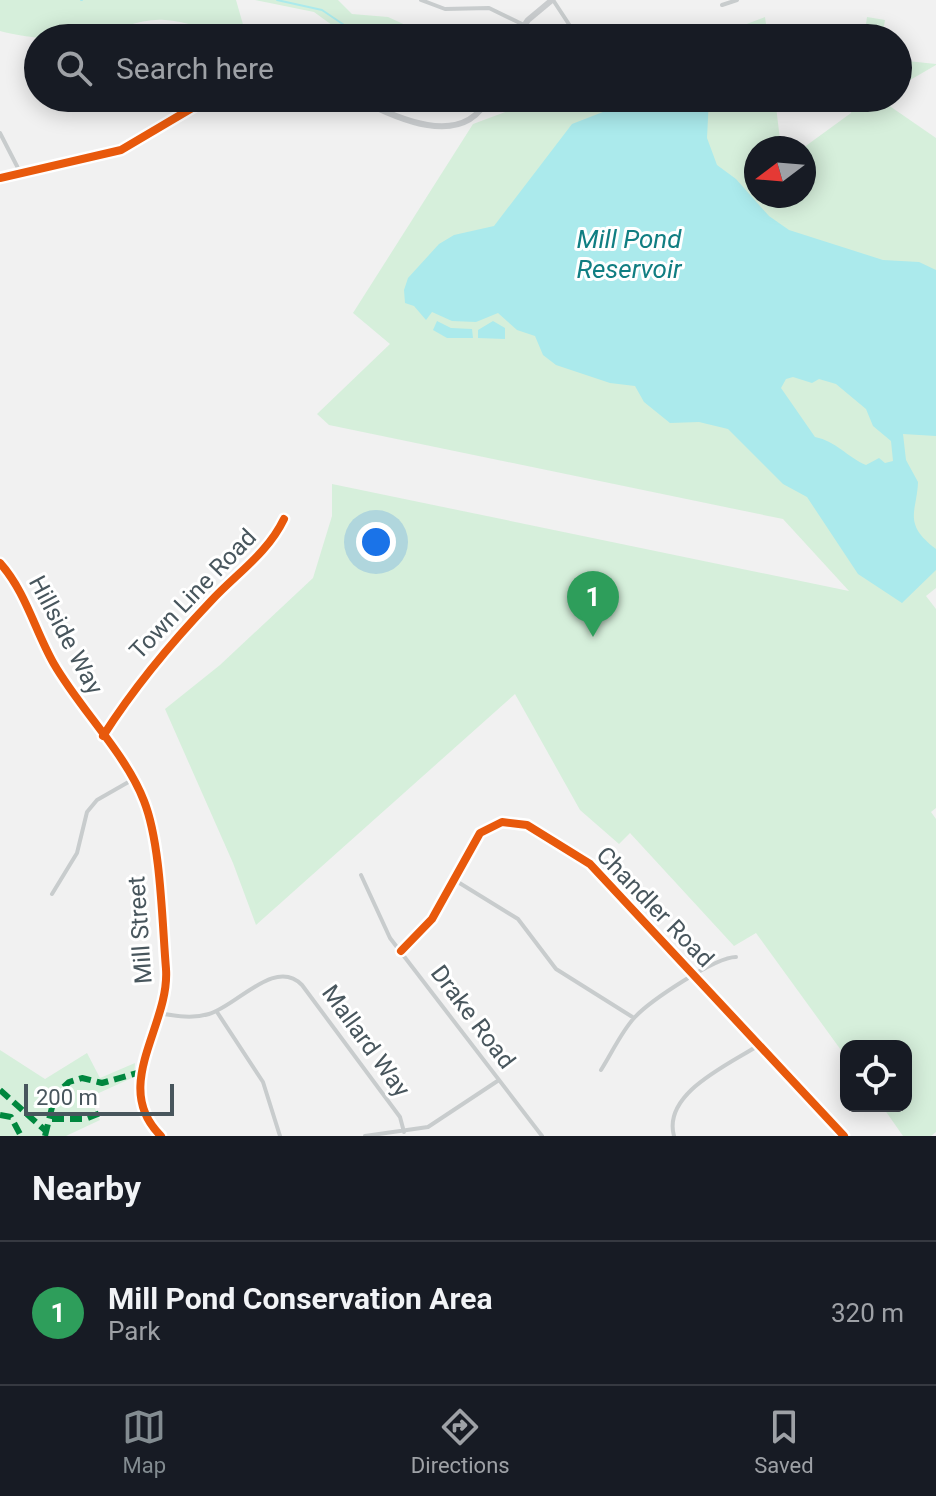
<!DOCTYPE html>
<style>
:root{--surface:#171b24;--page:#242831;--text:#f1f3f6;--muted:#9ea1a6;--line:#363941;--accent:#838c91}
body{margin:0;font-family:Roboto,sans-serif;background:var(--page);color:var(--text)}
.controls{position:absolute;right:24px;bottom:24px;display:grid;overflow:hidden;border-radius:16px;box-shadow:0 4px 20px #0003}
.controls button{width:72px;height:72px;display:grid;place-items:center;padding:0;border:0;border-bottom:2px solid var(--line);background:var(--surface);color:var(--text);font:40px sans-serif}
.compass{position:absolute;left:744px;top:136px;width:72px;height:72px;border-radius:50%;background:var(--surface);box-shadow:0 4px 20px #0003;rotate:254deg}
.scale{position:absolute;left:24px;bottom:20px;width:150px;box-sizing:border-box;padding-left:8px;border:4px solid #48565d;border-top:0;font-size:22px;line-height:28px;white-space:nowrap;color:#48565d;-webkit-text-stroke:6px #fff;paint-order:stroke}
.you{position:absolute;left:376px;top:542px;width:28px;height:28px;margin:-20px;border:6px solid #fff;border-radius:50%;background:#1a73e8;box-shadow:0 0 0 12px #1a73e833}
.badge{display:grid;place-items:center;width:52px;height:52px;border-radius:50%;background:var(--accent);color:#fff;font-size:26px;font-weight:700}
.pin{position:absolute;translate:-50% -66px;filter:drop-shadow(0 2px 4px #0008)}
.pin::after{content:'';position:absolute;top:42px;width:28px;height:24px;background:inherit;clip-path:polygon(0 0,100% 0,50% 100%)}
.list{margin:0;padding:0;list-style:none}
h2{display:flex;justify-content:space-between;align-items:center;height:104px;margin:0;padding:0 32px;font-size:34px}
h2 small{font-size:26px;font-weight:400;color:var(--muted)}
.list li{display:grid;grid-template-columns:52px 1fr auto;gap:24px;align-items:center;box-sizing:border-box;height:144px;padding:0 32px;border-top:2px solid var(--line)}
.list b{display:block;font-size:30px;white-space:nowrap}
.list p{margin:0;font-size:26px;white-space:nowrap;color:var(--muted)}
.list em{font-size:26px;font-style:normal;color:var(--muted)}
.icon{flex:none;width:44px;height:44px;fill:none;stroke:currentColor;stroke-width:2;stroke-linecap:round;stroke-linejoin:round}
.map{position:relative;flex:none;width:936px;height:1136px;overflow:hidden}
.search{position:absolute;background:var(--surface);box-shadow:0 4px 20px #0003;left:24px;right:24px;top:24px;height:88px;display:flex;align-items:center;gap:20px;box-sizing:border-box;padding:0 28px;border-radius:44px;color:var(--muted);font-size:30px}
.sheet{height:248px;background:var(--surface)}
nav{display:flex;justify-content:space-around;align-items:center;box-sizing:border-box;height:112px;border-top:2px solid var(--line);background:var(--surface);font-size:22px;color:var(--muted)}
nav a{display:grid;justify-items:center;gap:4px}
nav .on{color:var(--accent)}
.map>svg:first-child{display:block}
</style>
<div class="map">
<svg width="936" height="1136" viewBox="0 0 936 1136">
<rect width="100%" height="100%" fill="#f1f1f1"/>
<path fill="#d6efdb" d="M 0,0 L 236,0 L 244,28 C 220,38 190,21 165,20 C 142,18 115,30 93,37 C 74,43 19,37 0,31 Z
M 255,0 L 338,0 L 352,14 L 388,17 L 434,38 L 347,36 L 314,12 Z
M 765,17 L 768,38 L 709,38 Z
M 867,17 L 885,20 L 882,38 L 864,38 Z
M 898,60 L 936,64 L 936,65 L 898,87 Z
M 543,98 L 775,98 L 781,148 L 756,148 L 756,196 L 804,196 L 803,148 L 851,113 L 854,98 L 878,98 L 936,138 L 936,588 L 926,596 L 936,609 L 936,808 L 931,812 L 936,819 L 936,1132 L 931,1136 L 903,1136 L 882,1106 L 906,1106 L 906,1046 L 846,1046 L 846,1057 L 756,933 L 734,946 L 630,833 L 619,844 L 580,810 L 515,694 L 256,925 L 233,863 L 165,709 L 220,665 L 313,578 L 332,516 L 332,484 L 849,591 L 783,519 L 329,425 L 317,414 L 390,344 L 353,313 L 473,124 Z
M 0,1050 L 45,1079 L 87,1053 L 100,1078 L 135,1063 L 134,1077 L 90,1097 L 100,1120 L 66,1136 L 0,1136 Z"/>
<path fill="#abeaec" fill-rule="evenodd" d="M 639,98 L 709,98 L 707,138 L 717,165 L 736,179 L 769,216 L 789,230 L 883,260 L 919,262 L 936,270 L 936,436 L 903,434 L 906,460 L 918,482 C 917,512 902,523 936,549 L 936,570 L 902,603 L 858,574 L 807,497 L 783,484 L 728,429 L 699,422 L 670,423 L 644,402 L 635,386 L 610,383 L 556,365 L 543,355 L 535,336 L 517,330 L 498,313 L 476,322 L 452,321 L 432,312 L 426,320 L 414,306 L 405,303 L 404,290 L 408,278 L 439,244 L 454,235 L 494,226 L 572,124 ZM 793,377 L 812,383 L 819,379 L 836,384 L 866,409 L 873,426 L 891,441 L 893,461 L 885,463 L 879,458 L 866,465 C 847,457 836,441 815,437 L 781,388 L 786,379 Z
M 437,321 L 451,328 L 472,329 L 473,338 L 447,338 L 433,330 Z
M 493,321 L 505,328 L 505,339 L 478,338 L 478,330 Z"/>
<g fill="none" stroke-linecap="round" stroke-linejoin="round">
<path stroke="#abeaec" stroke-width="2" d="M 81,0 L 82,0
M 277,0 L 322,10 L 353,31 C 380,28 385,16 408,38"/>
<path stroke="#c8cccd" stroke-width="4" d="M 421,0 L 445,9 L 489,8 L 524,25
M 553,0 L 578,38
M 722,5 L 737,0
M 0,133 L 20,172
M 103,736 C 135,686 170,644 211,601 C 237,573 267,554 284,519
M 361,875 L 390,938 L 542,1136
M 453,879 L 518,919 L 556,969 L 634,1018
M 52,894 L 77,853 L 87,812 L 97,800 L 132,780
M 401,951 L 432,919 L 480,833 L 502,822 L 527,825 L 590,864 L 844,1136
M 217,1012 L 263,1082 L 280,1136
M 159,1013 C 176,1016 192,1019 209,1014 C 237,1006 275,957 302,985 L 400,1117 L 404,1132
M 601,1070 C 612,1053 621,1032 635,1017 C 650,1001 715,957 736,957
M 365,1136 L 428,1127 L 499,1080
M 674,1136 C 662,1093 730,1064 759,1045"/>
<path stroke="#c9ccce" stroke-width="6" d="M 516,38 L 528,20 L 552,0
M 357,98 C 395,118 463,150 488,98
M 0,178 L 121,150 L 209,98
M 0,563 C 26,592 35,631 54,664 C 80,709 126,754 144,801 C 161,844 162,922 166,969 C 170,1026 110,1086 161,1136"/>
<path stroke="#00873e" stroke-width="6" stroke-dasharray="12 6" stroke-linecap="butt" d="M 0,1090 L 47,1132
M 0,1115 L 11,1117 L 21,1136
M 52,1119 L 85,1119 L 103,1112
M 45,1136 L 55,1095 L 69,1082 L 82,1078 L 102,1083 L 141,1072"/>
<g stroke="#fff" stroke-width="13">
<path id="cycleway" d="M 0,178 L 121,150 L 209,98
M 0,563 C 26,592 35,631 54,664 C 80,709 126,754 144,801 C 161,844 162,922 166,969 C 170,1026 110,1086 161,1136
M 103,736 C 135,686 170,644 211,601 C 237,573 267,554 284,519
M 401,951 L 432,919 L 480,833 L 502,822 L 527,825 L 590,864 L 844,1136"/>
</g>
<use href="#cycleway" stroke="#e8590c" stroke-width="8"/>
</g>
<g text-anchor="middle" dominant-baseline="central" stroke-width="6" stroke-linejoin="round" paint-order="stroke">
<g font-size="24" fill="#48565d" stroke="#fff">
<text transform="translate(193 594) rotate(-46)">Town Line Road</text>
<text transform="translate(66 635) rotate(62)">Hillside Way</text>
<text transform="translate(655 907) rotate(46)">Chandler Road</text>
<text transform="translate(140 930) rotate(-94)">Mill Street</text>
<text transform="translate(473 1017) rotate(53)">Drake Road</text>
<text transform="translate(366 1041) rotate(54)">Mallard Way</text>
</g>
<g font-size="26" font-style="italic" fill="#107e82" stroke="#fff">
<text x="629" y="239">Mill Pond<tspan x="629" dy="30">Reservoir</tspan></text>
</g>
</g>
</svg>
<div class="controls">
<button><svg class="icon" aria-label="locate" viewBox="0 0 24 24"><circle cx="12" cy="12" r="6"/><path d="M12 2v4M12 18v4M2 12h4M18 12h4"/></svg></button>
</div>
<svg class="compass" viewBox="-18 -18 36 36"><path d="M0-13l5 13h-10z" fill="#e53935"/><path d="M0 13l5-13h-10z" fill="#9ea1a6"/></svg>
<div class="scale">200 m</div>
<div class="you"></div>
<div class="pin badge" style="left:593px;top:637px;background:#2e9e5b">1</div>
<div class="search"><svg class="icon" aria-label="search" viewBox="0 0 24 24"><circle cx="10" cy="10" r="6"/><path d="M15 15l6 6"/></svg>Search here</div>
</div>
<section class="sheet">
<h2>Nearby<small></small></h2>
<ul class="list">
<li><span class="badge" style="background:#2e9e5b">1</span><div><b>Mill Pond Conservation Area</b><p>Park</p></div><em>320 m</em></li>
</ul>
</section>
<nav>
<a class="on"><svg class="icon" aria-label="map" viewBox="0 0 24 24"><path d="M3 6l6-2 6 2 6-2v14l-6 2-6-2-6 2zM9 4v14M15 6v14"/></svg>Map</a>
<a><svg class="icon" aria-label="directions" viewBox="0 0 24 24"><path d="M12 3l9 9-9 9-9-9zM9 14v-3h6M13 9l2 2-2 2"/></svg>Directions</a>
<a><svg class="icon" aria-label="saved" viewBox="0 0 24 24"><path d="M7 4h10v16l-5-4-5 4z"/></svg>Saved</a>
</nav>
